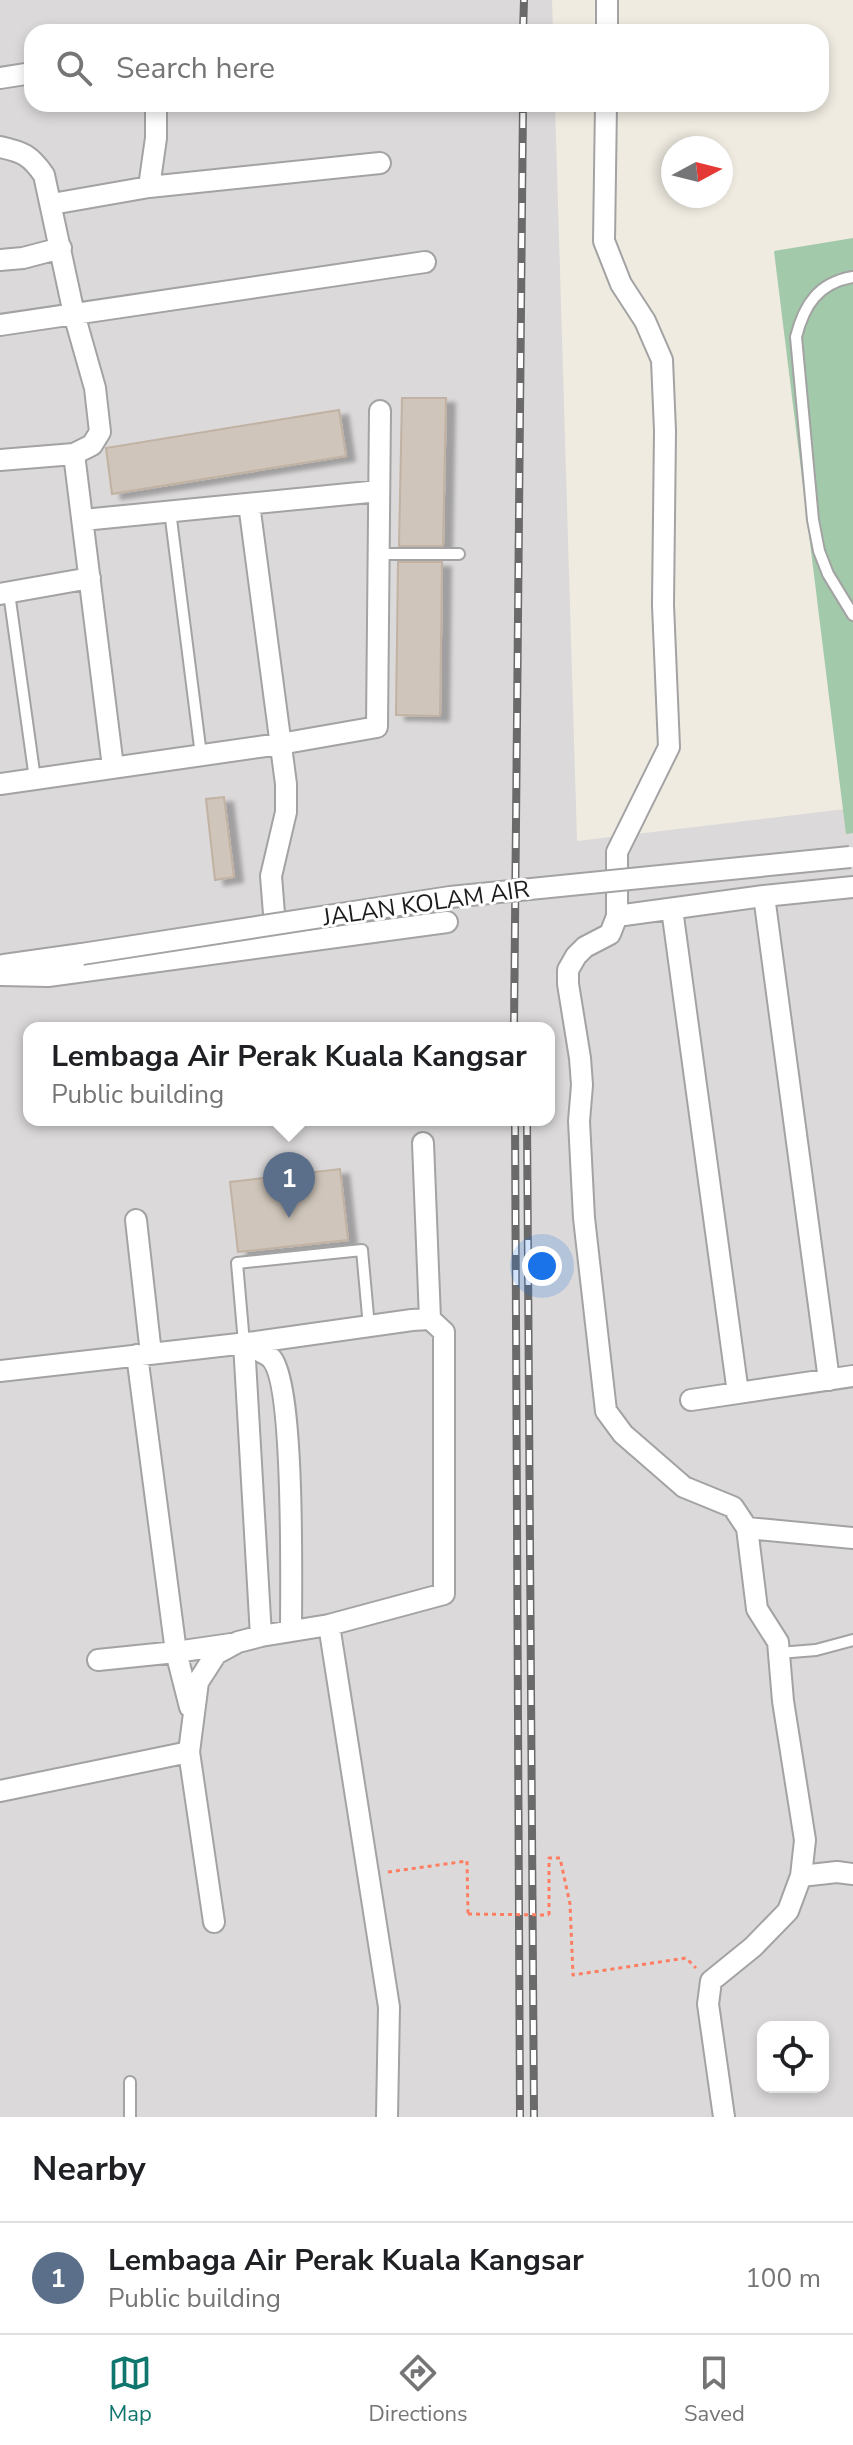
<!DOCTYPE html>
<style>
:root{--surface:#fff;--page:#f6f6f6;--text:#202124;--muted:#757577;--line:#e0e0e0;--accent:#0f766e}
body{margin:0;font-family:"Nunito Sans",sans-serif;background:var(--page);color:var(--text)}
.controls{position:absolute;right:24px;bottom:24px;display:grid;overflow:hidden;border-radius:16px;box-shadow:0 4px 12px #0003}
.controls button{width:72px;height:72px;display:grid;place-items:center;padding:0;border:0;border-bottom:2px solid var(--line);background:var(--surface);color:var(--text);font:40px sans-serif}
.compass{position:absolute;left:661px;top:136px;width:72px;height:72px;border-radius:50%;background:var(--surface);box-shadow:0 4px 12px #0003;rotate:83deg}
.you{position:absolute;left:542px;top:1266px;width:28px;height:28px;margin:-20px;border:6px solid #fff;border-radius:50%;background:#1a73e8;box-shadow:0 0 0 12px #1a73e833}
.badge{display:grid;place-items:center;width:52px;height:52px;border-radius:50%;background:var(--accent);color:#fff;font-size:26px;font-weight:700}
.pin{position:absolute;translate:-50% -66px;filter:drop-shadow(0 2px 4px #0008)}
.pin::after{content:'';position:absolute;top:42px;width:28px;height:24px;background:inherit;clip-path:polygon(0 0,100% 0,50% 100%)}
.popup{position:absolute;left:23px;top:1022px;width:532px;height:104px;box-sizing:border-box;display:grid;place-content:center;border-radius:16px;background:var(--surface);filter:drop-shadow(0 2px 6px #0005);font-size:26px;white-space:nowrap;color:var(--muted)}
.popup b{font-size:30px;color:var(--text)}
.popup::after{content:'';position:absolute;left:50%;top:100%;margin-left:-16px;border:16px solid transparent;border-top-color:var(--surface)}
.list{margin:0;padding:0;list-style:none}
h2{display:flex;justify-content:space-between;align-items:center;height:104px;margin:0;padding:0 32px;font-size:34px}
h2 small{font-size:26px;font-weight:400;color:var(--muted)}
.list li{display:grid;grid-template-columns:52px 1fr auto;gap:24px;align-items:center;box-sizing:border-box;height:112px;padding:0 32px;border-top:2px solid var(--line)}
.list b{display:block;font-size:30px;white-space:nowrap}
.list p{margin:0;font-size:26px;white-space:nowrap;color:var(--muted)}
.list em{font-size:26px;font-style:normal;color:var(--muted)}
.icon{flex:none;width:44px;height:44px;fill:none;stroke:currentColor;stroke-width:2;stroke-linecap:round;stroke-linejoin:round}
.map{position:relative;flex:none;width:853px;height:2117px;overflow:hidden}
.search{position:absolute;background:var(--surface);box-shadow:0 4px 12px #0003;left:24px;right:24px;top:24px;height:88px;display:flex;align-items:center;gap:20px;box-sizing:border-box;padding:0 28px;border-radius:24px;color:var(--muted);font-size:30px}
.sheet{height:216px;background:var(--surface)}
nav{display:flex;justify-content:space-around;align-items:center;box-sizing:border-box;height:112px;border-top:2px solid var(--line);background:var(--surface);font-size:22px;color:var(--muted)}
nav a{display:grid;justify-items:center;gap:4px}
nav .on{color:var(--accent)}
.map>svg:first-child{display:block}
</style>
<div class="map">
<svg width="853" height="2117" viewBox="0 0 853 2117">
<defs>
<filter id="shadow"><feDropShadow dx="9" dy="5" stdDeviation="2" flood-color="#0004"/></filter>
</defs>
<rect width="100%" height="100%" fill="#efebe1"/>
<path fill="#dbd9d9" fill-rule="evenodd" d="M 0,0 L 552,0 L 553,32 L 32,32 L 32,104 L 555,104 L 577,841 L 853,808 L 853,2117 L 0,2117 ZM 29,1028 L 549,1028 L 549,1120 L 29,1120 ZM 763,2027 L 823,2027 L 823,2087 L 763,2087 Z"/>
<path fill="#a1c9aa" d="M 853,238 L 853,833 L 846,834 L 774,251 Z"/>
<path fill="#cfc5ba" stroke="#c1b2a3" stroke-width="2" filter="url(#shadow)" d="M 402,398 L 446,398 L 443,546 L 399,546 Z
M 339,410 L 346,456 L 112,494 L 106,448 Z
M 398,562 L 442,562 L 440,716 L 396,715 Z
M 224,797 L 234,877 L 215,880 L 206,799 Z
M 340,1169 L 348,1240 L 238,1252 L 230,1182 Z"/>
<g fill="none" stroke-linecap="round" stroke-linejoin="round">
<g stroke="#a3a3a3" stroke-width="14">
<path id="lane" d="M 853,277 C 818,283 804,305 796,337 L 813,520 L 819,551 L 828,574 L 853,615
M 170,511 L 201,755
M 379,554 L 459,554
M 9,593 L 35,779
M 244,1343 L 237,1263 L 362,1250 L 369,1327
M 779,1653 L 816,1650 L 853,1640
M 130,2082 L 130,2117"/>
</g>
<g stroke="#a3a3a3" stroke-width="24">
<path id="street" d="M 607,32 L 607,0
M 0,78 L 32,73
M 606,104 L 604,241 L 621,284 L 645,321 L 662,360 L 665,431 L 663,605 L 669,747 L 617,852 L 617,916 L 610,934 L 585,947 L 576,956 L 568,970 L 568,984 L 580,1058 L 582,1085 L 579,1121 L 584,1218 L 606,1411 L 623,1434 L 684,1487 L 733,1507 L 747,1528
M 0,147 C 23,152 30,155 44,175 L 74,314 L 95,388 L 100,432 L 92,445 L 74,454 L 0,460
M 149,187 L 156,138 L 156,104
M 52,204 L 149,187 L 380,163
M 0,260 L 23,258 L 61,248
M 0,325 L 425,262
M 74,454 L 113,767
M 249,504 L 286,784 L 286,812 L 271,876 L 276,939
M 83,520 L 379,491
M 0,594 L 90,578
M 0,784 L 280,744 L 377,727 L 380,411
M 764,896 L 829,1380
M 672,909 L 738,1393
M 617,916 L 764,896 L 853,887
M 4,965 L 82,954
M 0,975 L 48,976 L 447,922
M 423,1143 L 430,1319
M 136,1220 L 151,1354
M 244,1343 C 251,1347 264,1352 271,1358 C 295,1383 291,1586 291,1631
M 244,1343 L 261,1636
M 137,1355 L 176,1652 L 190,1707
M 0,1371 L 256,1342 L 412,1320 L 430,1319 L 444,1332 L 444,1594 L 329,1625 L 261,1636 L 238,1642 L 216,1654 L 198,1682 L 189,1752 L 214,1922
M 691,1400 L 853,1376
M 329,1625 L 389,2007 L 387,2117
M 98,1660 L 176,1652 L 231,1644
M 0,1791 L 189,1752
M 801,1876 L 837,1872 L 853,1874
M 724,2117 L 708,2004 L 711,1981 L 753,1947 L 788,1911 L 801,1876 L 805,1840 L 783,1701 L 778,1642 L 757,1609 L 747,1528 L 853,1538"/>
</g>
<path stroke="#ff7d62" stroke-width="3" stroke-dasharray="4 4" stroke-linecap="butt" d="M 388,1872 L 467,1861 L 468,1914
M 549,1915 L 549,1858 L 560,1858 L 570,1904 L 573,1975 L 686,1958 L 696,1968"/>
<use href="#lane" stroke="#fff" stroke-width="10"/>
<use href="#street" stroke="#fff" stroke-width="20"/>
<g stroke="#6a6a6a" stroke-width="8">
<path id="rail" d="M 523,32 L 524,0
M 514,1028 L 523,104
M 515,1120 L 520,2117
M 527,1120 L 534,2117"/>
</g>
<use href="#rail" stroke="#fff" stroke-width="5" stroke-dasharray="15" stroke-linecap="butt"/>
<g stroke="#a3a3a3" stroke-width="24" stroke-linecap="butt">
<path id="street-bridge" d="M 82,954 L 450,897 L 850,857"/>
</g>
<path stroke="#ff7d62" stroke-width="3" stroke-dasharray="4 4" stroke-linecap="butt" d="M 468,1914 L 549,1915"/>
<use href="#street-bridge" stroke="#fff" stroke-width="20"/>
</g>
<g text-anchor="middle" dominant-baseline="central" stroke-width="6" stroke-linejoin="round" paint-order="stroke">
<g font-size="24" fill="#1c1c1c" stroke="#fff">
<text transform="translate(426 903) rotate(-8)">JALAN KOLAM AIR</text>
</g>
</g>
</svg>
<div class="controls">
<button><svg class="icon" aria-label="locate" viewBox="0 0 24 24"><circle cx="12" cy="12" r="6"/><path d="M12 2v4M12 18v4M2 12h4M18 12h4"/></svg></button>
</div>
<svg class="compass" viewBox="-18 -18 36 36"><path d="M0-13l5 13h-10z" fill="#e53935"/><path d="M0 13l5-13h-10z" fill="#757577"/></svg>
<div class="you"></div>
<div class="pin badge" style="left:289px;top:1218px;background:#5c6f8a">1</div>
<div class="popup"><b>Lembaga Air Perak Kuala Kangsar</b>Public building</div>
<div class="search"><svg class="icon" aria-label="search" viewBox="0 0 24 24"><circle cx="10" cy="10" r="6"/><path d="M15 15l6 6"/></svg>Search here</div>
</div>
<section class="sheet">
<h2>Nearby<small></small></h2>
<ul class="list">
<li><span class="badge" style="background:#5c6f8a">1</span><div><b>Lembaga Air Perak Kuala Kangsar</b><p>Public building</p></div><em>100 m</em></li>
</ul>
</section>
<nav>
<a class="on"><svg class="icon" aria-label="map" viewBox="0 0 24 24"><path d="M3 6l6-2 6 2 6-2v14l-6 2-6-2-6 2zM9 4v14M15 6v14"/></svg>Map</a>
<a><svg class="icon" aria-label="directions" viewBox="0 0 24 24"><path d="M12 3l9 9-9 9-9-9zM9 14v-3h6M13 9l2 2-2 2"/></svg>Directions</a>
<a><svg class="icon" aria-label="saved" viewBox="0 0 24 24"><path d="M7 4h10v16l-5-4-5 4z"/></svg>Saved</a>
</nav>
